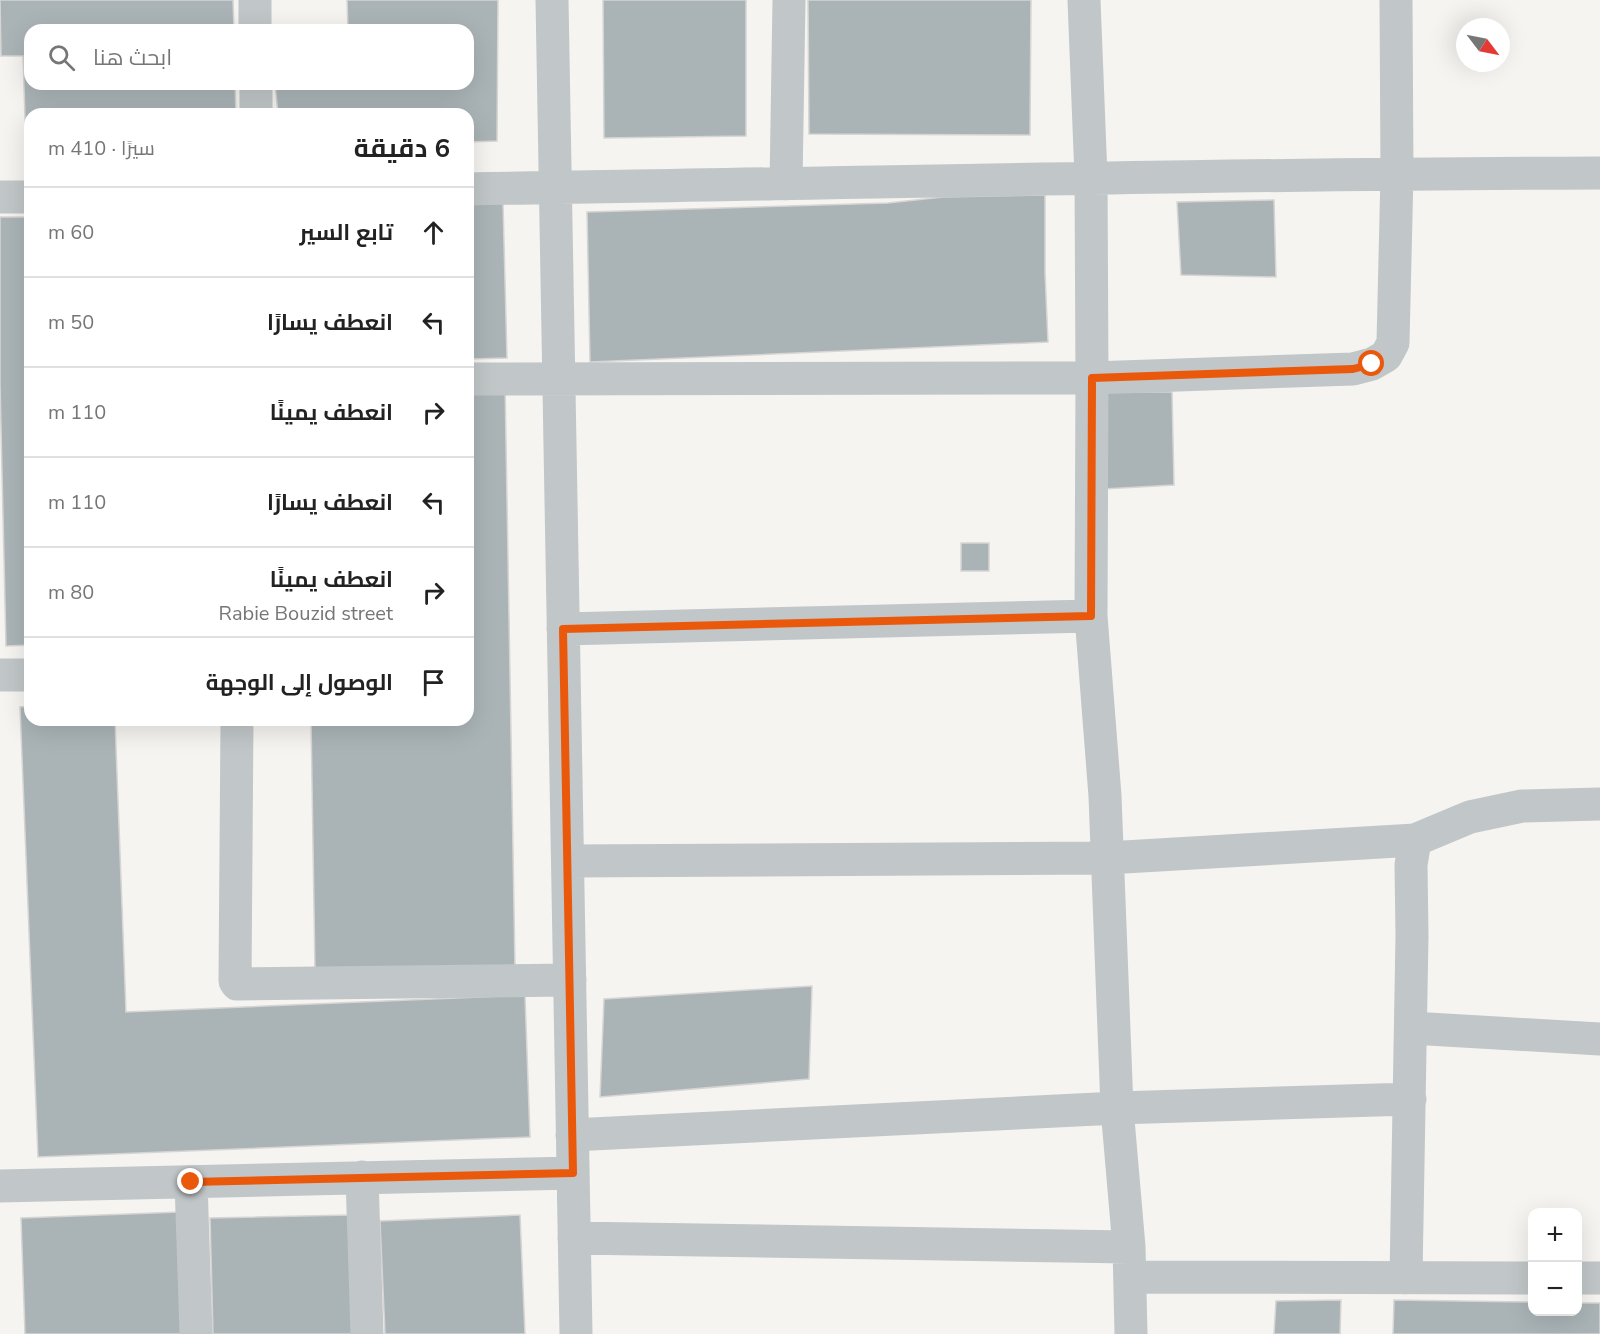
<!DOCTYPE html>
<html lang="ar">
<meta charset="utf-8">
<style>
:root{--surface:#fff;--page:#f2f2f2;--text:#222;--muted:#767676;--line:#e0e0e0}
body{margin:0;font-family:"Nunito Sans",Cairo,sans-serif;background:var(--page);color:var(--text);direction:rtl}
.controls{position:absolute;right:18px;bottom:18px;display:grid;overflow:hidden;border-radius:12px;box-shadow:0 6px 24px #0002}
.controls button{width:54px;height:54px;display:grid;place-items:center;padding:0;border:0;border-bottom:2px solid var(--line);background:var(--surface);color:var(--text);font:30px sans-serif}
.compass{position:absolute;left:1456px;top:18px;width:54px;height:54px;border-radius:50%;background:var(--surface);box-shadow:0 6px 24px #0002;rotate:122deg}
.stop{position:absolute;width:18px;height:18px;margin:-14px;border:4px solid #ea580c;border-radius:50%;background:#fff}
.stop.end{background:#ea580c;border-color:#fff;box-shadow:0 2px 6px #0008}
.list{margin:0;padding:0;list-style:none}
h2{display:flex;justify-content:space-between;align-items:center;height:78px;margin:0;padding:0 24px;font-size:26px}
h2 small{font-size:20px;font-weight:400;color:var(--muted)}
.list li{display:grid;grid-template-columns:39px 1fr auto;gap:18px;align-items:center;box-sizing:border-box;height:90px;padding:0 24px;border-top:2px solid var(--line)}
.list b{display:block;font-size:22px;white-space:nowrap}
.list p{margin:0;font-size:20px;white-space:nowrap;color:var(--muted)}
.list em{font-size:20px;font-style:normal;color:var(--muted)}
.icon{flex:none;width:33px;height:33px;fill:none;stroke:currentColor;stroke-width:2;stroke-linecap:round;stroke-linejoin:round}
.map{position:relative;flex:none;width:1600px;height:1334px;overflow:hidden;direction:ltr}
.search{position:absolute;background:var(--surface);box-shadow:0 6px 24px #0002;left:24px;top:24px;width:450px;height:66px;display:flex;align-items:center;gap:15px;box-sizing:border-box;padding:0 21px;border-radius:18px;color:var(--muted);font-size:22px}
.panel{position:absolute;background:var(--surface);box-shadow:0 6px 24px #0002;left:24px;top:108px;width:450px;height:618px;border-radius:18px;direction:rtl}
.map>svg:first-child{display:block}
</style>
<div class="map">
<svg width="1600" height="1334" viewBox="0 0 1600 1334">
<rect width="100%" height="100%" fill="#f5f4f0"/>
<path fill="#aab4b7" stroke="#d6d5d3" stroke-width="1.5" d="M 0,0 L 233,0 L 234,30 L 30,30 L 30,84 L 235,84 L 236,114 L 30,114 L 30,148 L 26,149 L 23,56 L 1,56 Z
M 347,0 L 498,0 L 497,141 L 468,142 L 468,114 L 278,114 L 275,84 L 468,84 L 468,30 L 348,30 Z
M 603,0 L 746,0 L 746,136 L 604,138 Z
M 808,0 L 1031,0 L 1030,135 L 809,134 Z
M 1045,195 L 1045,272 L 1048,342 L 590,362 L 587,212 L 888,203 L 943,197 Z
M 1274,200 L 1276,277 L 1181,275 L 1177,202 Z
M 503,203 L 507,358 L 468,359 L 468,204 Z
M 0,217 L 30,217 L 30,645 L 6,646 L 0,384 Z
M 505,383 L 515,967 L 315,971 L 311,720 L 468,720 L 468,384 Z
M 1106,392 L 1172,392 L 1174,485 L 1104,489 Z
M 961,543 L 989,543 L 989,571 L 961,571 Z
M 30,706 L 30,720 L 115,720 L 126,1012 L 525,995 L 530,1137 L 38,1157 L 20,707 Z
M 812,986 L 809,1079 L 600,1097 L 604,999 Z
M 181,1212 L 185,1334 L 25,1334 L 21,1218 Z
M 350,1215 L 352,1334 L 213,1334 L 210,1218 Z
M 520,1215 L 525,1334 L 385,1334 L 380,1221 Z
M 1341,1300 L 1340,1334 L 1274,1334 L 1276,1301 Z
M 1394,1300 L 1532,1302 L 1532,1312 L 1578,1312 L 1578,1303 L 1600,1303 L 1600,1334 L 1393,1334 Z"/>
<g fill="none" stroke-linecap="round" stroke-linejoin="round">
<path stroke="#c1c6c8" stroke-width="33" d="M 255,0 L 255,30
M 552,0 L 576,1334
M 1084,0 L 1091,177 L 1092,378 L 1091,616 L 1105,796 L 1117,1108 L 1129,1247 L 1131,1334
M 256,84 L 256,114
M 786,184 L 789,0
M 468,189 C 845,183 1223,174 1600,173
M 0,197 L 30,197
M 468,379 L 1092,378 L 1353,369 L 1372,364 L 1386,356 L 1393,343 L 1397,174 L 1396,0
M 563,629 L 1091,616
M 0,675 L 30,675
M 237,720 L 235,981 L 237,984 L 570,980
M 568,861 L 1107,858 L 1415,840
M 1411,1028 L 1600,1039
M 572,1135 L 1117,1108 L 1410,1099
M 362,1177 L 367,1334
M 191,1182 L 196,1334
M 0,1186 L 573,1173
M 574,1238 L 1129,1247
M 1130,1277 L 1532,1278
M 1406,1278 L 1412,935 L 1411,865 L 1415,840 L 1470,817 L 1522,806 L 1600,804
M 1578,1278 L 1600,1278"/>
</g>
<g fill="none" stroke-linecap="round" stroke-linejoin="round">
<path stroke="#ea580c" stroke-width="8" d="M 191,1182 L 573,1173 L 563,629 L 1091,616 L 1092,378 L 1353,369 L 1372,364"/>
</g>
</svg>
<div class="controls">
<button>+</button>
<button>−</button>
</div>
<svg class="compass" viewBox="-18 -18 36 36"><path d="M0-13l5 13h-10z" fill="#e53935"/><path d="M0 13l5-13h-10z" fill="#767676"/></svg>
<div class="stop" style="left:1372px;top:364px"></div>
<div class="stop end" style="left:191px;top:1182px"></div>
<div class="search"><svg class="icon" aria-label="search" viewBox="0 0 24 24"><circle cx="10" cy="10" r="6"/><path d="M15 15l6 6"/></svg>ابحث هنا</div>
<section class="panel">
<h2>6 دقيقة<small>سيرًا · 410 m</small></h2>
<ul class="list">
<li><svg class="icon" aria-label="ahead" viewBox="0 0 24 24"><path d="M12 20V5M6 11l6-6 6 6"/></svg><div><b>تابع السير</b></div><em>60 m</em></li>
<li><svg class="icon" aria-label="left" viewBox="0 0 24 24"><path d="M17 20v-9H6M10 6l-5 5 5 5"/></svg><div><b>انعطف يسارًا</b></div><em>50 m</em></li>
<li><svg class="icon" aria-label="right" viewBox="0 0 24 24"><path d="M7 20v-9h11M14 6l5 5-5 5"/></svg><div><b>انعطف يمينًا</b></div><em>110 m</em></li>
<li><svg class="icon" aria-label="left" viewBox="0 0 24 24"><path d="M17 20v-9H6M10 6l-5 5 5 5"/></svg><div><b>انعطف يسارًا</b></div><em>110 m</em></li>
<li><svg class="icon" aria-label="right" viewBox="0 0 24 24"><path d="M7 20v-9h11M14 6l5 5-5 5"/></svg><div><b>انعطف يمينًا</b><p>Rabie Bouzid street</p></div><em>80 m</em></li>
<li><svg class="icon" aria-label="arrive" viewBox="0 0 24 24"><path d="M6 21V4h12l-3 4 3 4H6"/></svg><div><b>الوصول إلى الوجهة</b></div></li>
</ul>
</section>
</div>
